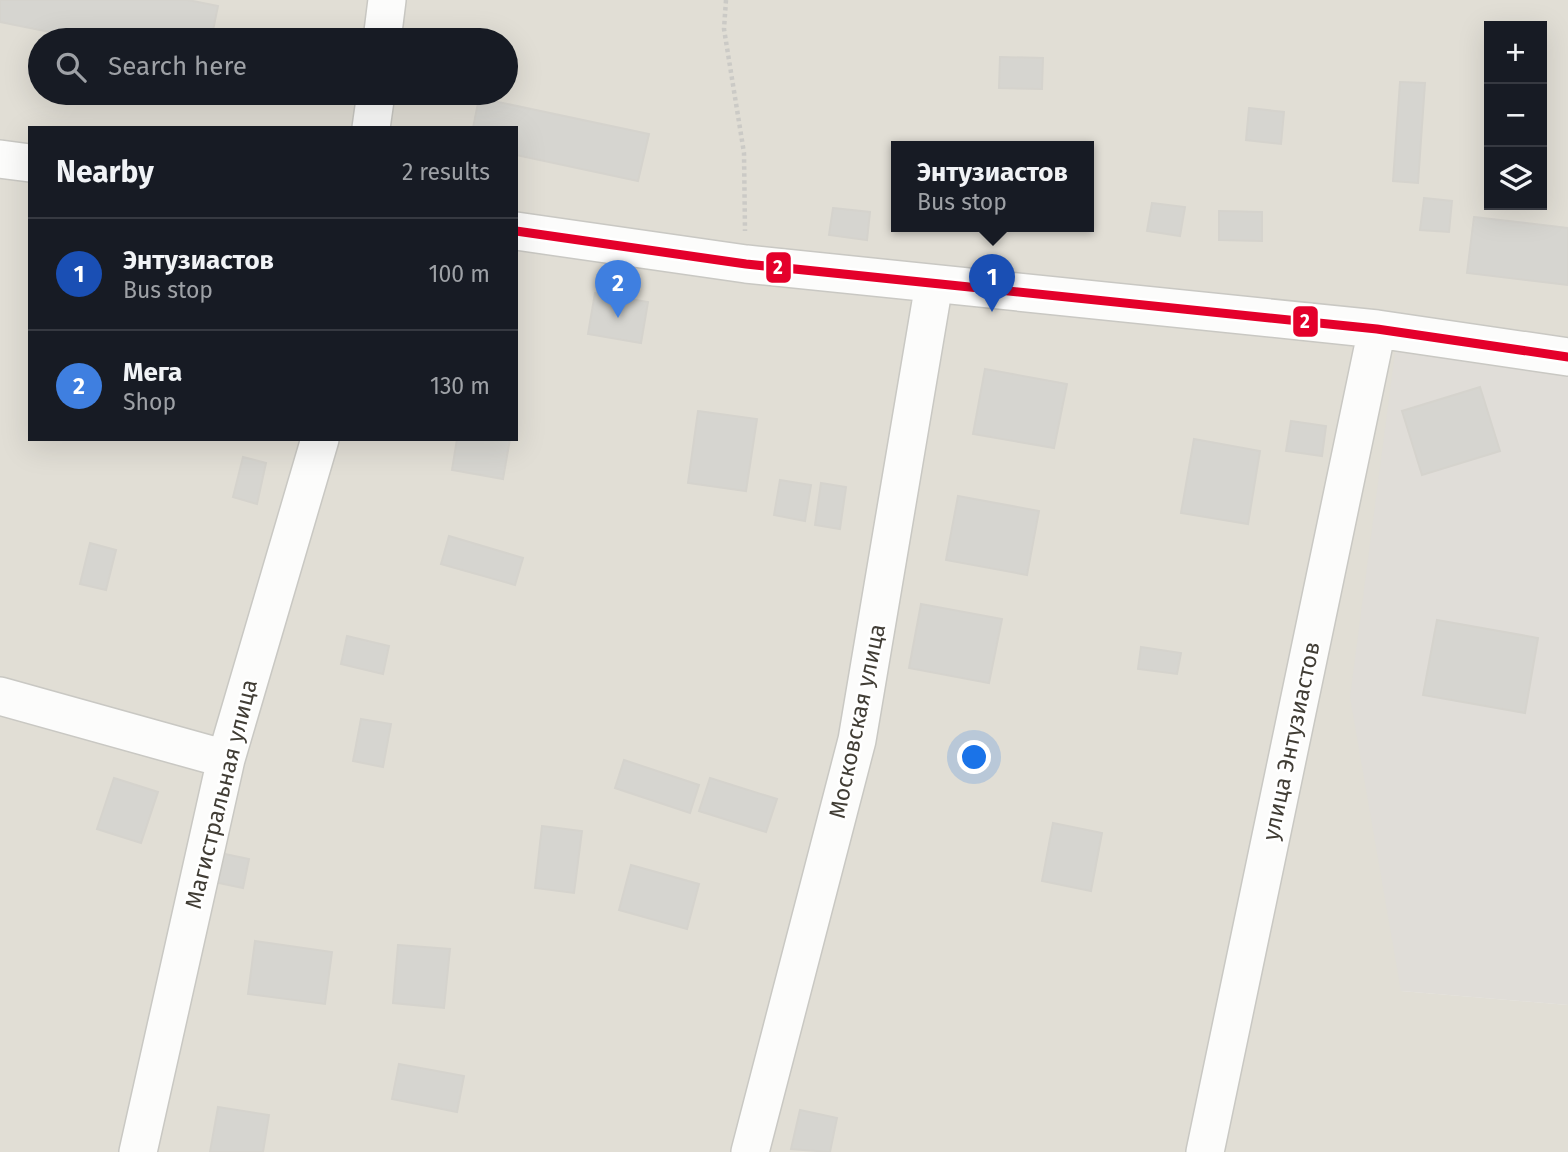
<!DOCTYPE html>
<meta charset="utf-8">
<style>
:root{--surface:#171b24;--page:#20242c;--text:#f1f3f6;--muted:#9ea1a6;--line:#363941;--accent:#ea580c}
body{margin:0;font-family:"Fira Sans",sans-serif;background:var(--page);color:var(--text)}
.controls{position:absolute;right:21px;top:21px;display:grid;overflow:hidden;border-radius:0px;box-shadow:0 7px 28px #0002}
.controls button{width:63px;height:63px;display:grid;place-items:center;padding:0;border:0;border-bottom:2px solid var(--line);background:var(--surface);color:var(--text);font:35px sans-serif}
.you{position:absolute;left:975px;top:758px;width:24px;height:24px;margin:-18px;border:5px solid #fff;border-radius:50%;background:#1a73e8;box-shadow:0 0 0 10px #1a73e833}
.badge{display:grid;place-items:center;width:46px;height:46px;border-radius:50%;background:var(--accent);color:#fff;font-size:23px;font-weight:700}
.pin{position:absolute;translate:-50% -58px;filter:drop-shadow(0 2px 4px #0008)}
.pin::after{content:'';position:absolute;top:37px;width:24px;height:21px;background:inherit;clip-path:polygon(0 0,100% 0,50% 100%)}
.popup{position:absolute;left:891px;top:141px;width:203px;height:91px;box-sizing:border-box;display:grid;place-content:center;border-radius:0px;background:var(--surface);filter:drop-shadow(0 2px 5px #0005);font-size:23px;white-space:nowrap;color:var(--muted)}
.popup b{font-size:26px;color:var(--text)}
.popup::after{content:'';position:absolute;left:50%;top:100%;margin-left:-14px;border:14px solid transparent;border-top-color:var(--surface)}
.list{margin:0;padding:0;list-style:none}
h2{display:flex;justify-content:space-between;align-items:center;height:91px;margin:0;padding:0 28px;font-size:30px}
h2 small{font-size:23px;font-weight:400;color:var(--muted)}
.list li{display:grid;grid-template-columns:46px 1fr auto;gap:21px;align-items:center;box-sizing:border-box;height:112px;padding:0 28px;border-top:2px solid var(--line)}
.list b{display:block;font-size:26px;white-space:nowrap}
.list p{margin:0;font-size:23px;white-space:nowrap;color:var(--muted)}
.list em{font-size:23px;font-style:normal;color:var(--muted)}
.icon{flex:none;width:38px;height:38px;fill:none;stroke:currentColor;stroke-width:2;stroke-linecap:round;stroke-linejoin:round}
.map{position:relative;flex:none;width:1568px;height:1152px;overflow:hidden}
.search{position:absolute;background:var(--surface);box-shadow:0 7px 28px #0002;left:28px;top:28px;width:490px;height:77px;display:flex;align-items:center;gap:18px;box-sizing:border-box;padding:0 24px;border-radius:38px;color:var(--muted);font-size:26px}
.panel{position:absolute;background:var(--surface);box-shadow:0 7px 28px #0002;left:28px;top:126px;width:490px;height:315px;border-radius:0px}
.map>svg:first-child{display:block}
</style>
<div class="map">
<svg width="1568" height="1152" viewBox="0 0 1568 1152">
<rect width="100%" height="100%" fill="#edece7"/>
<path fill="#e1ded5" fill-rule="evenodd" d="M 0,0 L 1568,0 L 1568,377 L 1396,346 L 1401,991 L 1568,1005 L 1568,1152 L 0,1152 ZM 1489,26 L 1542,26 L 1542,205 L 1489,205 ZM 40,40 L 506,40 L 506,93 L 40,93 ZM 30,128 L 516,128 L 516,439 L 30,439 ZM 896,146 L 1088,146 L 1088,226 L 896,226 Z"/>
<path fill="#e0ddd8" d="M 1396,345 L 1568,377 L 1568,1005 L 1401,991 L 1350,697 Z"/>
<path fill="#d6d5d0" stroke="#d5d3cd" stroke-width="2" d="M 0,0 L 188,0 L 218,6 L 211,40 L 48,40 L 50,32 L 0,22 Z
M 1000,57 L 1043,58 L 1042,89 L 999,88 Z
M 1400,82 L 1425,83 L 1418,183 L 1393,181 Z
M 43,93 L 94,93 L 92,102 Z
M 479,98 L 649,134 L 638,181 L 516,155 L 516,128 L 473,128 Z
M 1249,108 L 1284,112 L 1281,144 L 1246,140 Z
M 1424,198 L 1452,201 L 1449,232 L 1420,230 Z
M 1152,203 L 1185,207 L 1180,236 L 1147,231 Z
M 833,208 L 870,212 L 867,240 L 829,235 Z
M 1219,211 L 1262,212 L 1262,241 L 1219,240 Z
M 1474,217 L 1568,228 L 1568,285 L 1467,273 Z
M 595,293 L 648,302 L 641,343 L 588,334 Z
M 985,369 L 1067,384 L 1054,448 L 973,434 Z
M 1480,387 L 1500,451 L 1422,475 L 1402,411 Z
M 698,411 L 757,419 L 746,491 L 688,483 Z
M 1291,421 L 1326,426 L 1322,456 L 1286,451 Z
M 457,439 L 510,439 L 503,479 L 452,470 Z
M 1194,439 L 1260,451 L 1248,524 L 1181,513 Z
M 243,457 L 266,463 L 257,504 L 233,497 Z
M 780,480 L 811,485 L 805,521 L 774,515 Z
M 821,483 L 846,487 L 840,529 L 815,525 Z
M 958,496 L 1039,511 L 1027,575 L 946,560 Z
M 449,536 L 523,558 L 515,585 L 441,564 Z
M 90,543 L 116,550 L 106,590 L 80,584 Z
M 921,604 L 1002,619 L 989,683 L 909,668 Z
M 1437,620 L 1538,638 L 1525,713 L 1423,695 Z
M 347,636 L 389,646 L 383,674 L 341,664 Z
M 1141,647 L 1181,653 L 1177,674 L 1138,669 Z
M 361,719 L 391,724 L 383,767 L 353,761 Z
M 624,760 L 699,785 L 690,813 L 615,788 Z
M 114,778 L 158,792 L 141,843 L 97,829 Z
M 710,778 L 777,799 L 766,832 L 699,811 Z
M 1053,823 L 1102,833 L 1091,891 L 1042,881 Z
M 542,826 L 582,831 L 574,893 L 535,888 Z
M 220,853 L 249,859 L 243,888 L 214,882 Z
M 631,865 L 699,884 L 687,929 L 619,910 Z
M 255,941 L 332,952 L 325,1004 L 248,994 Z
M 398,945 L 450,949 L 444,1008 L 393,1003 Z
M 399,1064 L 464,1076 L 457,1112 L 392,1099 Z
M 218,1107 L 269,1115 L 263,1152 L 210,1152 Z
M 800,1110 L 837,1118 L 830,1152 L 791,1149 Z"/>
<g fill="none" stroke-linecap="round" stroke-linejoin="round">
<g stroke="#c9c8c3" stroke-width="40">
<path id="minor" d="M 382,40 L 387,0
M 371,128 L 376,93
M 0,159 L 30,163
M 516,231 L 746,264 L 1377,329 L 1568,357
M 0,696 L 226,759
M 138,1152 L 226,759 L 320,439
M 750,1152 L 857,740 L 934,284
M 1205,1152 L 1377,329"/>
</g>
<path stroke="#cbcac6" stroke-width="4.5" stroke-dasharray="3.5 3.5" stroke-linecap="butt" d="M 726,0 L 724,29 L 744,153 L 745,231"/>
<use href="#minor" stroke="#fcfcfb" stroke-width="37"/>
<g stroke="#fff" stroke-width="14">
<path id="bus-1" d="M 516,231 L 746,264 L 1377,329 L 1568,357"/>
</g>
<use href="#bus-1" stroke="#e4002b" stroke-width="9"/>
</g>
<g text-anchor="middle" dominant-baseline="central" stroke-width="5" stroke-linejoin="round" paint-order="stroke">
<g font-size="23" fill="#413d35" stroke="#fff">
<text transform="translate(857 721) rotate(-78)">Московская улица</text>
<text transform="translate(1291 741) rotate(-78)">улица Энтузиастов</text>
<text transform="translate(221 794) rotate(-76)">Магистральная улица</text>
</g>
</g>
<g stroke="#fff" stroke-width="2.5">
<rect x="765" y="251" width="27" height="33" rx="7" fill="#e4002b"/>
<rect x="1292" y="305" width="27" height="33" rx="7" fill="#e4002b"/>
</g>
<g font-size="19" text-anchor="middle" font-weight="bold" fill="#fff">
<text x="778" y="274">2</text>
<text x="1305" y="328">2</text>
</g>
</svg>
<div class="controls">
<button>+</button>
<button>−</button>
<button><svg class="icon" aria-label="layers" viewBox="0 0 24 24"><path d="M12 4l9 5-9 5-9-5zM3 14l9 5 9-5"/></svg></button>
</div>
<div class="you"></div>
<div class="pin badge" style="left:992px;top:312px;background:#1a4fb4">1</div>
<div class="popup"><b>Энтузиастов</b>Bus stop</div>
<div class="pin badge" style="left:618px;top:318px;background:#3f7fe0">2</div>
<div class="search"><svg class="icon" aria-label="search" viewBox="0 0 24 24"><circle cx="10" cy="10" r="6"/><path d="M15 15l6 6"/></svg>Search here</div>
<section class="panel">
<h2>Nearby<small>2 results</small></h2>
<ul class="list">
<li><span class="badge" style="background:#1a4fb4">1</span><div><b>Энтузиастов</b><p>Bus stop</p></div><em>100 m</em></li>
<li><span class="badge" style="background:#3f7fe0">2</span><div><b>Мега</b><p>Shop</p></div><em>130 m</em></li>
</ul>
</section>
</div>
